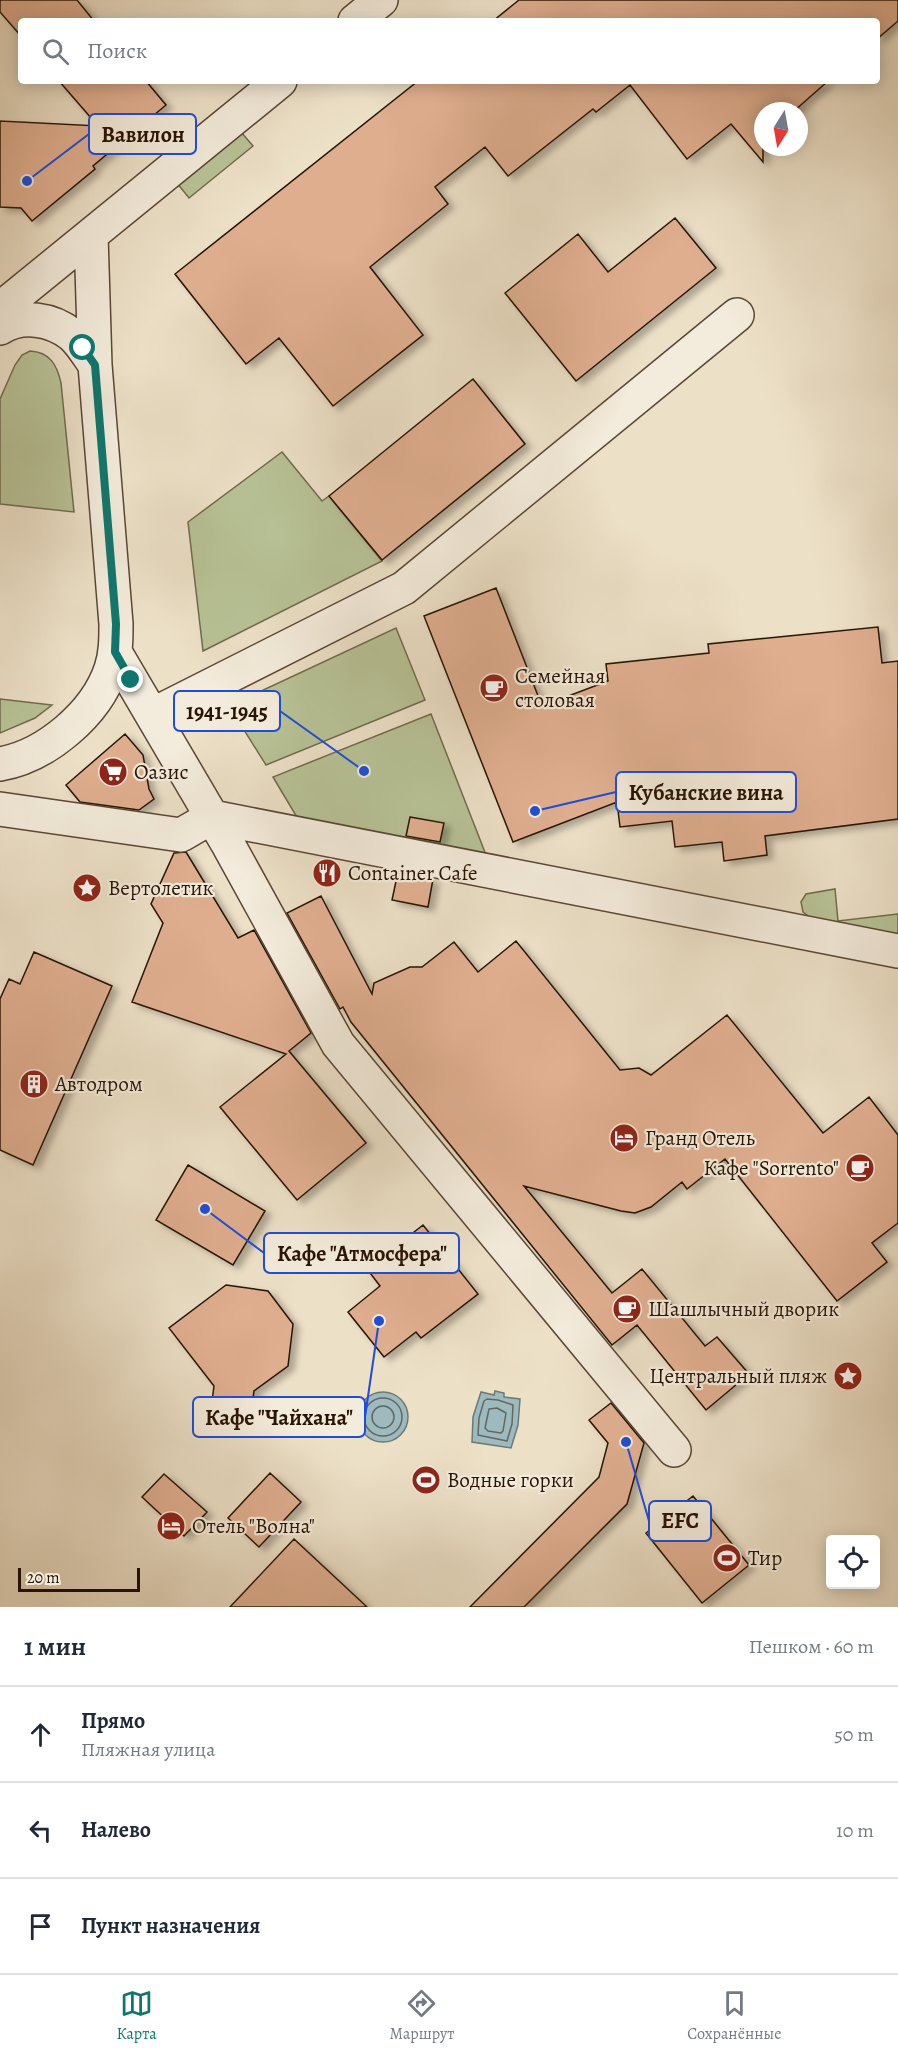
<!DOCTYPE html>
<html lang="ru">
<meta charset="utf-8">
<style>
:root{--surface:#fff;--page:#f2f2f3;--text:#1f2937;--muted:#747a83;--line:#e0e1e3;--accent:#0f766e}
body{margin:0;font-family:Alegreya,serif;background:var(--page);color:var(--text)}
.controls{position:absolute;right:18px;bottom:18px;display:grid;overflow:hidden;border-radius:6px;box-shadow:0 3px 15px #0003}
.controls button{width:54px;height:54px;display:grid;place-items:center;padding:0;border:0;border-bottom:2px solid var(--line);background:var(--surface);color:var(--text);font:30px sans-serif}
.compass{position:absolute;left:754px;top:102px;width:54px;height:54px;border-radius:50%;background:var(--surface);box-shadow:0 3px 15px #0003;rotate:191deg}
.scale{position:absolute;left:18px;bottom:15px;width:122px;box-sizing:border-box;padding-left:6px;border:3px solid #281404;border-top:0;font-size:16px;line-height:21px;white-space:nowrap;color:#281404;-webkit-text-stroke:4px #f3ebdb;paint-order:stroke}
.stop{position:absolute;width:18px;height:18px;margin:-14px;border:4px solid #0f766e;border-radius:50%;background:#fff}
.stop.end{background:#0f766e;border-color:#fff;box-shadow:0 2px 6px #0008}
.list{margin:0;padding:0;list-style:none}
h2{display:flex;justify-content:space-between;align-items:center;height:78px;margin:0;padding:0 24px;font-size:26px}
h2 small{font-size:20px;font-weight:400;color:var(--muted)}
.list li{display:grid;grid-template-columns:39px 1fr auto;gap:18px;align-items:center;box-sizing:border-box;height:96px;padding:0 24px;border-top:2px solid var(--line)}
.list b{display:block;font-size:22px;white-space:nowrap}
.list p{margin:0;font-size:20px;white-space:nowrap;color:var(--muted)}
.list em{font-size:20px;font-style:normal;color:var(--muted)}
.icon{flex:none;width:33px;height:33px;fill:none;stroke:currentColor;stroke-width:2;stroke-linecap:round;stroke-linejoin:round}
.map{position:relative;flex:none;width:898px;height:1607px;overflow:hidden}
.search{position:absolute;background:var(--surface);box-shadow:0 3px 15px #0003;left:18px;right:18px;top:18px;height:66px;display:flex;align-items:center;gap:15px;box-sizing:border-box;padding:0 21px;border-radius:6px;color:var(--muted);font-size:22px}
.sheet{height:366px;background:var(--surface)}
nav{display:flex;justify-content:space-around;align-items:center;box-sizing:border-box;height:84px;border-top:2px solid var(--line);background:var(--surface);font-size:16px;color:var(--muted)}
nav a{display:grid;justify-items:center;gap:3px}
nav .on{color:var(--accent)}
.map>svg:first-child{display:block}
</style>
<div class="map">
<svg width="898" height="1607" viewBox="0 0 898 1607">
<defs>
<filter id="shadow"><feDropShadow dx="6" dy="4" stdDeviation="3" flood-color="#0004"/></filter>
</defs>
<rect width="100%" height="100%" fill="#ece0c7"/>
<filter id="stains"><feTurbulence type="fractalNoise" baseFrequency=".00333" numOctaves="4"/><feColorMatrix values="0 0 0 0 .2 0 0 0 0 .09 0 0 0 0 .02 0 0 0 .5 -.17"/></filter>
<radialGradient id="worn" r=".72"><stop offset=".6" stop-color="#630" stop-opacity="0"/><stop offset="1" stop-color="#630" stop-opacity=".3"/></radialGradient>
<path fill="#b7c296" stroke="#706b4d" stroke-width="1.5" d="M 241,132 L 253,146 L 189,198 L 177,183 Z
M 30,351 C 50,352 57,365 61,383 L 74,512 L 0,504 L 0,399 L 15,365 L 22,355 Z
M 282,452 L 322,501 L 329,496 L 382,561 L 203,651 L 188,522 Z
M 396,628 L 425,700 L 266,765 L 229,706 Z
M 0,699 L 52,705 L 35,718 L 0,733 Z
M 431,714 L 488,860 L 301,824 L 273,777 Z
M 835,889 L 838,921 L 898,914 L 898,940 L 812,919 L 803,912 L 801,902 L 806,894 Z"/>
<path fill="#9dbabf" stroke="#6e7874" stroke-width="1.5" d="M 495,1391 L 504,1393 L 504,1397 L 520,1399 L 518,1425 L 511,1448 L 472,1442 L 473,1417 L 481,1392 L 494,1395 Z
M358 1417a25 25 0 1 1 50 0a25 25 0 1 1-50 0Z"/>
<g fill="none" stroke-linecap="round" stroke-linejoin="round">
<path stroke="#626762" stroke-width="1.5" d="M364 1417a19 19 0 1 1 38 0a19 19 0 1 1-38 0Z
M 487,1399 L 498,1400 L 513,1405 L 512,1424 L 507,1441 L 478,1435 L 479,1418 L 484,1401 Z
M372 1417a11 11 0 1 1 22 0a11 11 0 1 1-22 0Z
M 497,1408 L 506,1413 L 503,1431 L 501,1433 L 488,1431 L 485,1428 L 489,1409 Z"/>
</g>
<path fill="#dfae8f" stroke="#281404" stroke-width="1.5" filter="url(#shadow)" d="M 0,0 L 77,0 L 94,21 L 21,21 L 21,36 L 0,12 Z
M 519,0 L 898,0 L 898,21 L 877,39 L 877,21 L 493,21 Z
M 59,81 L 146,81 L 166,105 L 93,166 L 95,169 L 32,221 L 21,208 L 0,207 L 0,121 L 98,126 Z
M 418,81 L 828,81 L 794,111 L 763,111 L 763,162 L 731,124 L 687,159 L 630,85 L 596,112 L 593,109 L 508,176 L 485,147 L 435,187 L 448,204 L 370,267 L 423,335 L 333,406 L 279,338 L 246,364 L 175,274 Z
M 675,218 L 716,268 L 576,381 L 505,293 L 578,234 L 608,272 Z
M 473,379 L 525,444 L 382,560 L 329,496 Z
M 496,588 L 542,706 L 608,681 L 606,664 L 709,653 L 708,644 L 878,627 L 882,663 L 898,661 L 898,819 L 765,836 L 767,855 L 724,861 L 722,842 L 675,847 L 672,821 L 620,827 L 617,802 L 513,842 L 424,616 Z
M 125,734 L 143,755 L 149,789 L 154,799 L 139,810 L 80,802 L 66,785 Z
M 410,817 L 444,823 L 440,842 L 406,836 Z
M 186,852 L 238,938 L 254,930 L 311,1033 L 289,1051 L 366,1143 L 297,1200 L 220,1107 L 286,1054 L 132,1002 L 163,923 L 151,904 L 174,853 Z
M 398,872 L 433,879 L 428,907 L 392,900 Z
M 321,896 L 372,994 L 374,983 L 410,967 L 422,967 L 454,942 L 478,972 L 516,941 L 620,1070 L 639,1068 L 651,1075 L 727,1015 L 823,1133 L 869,1097 L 898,1135 L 898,1223 L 872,1243 L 887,1262 L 837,1301 L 725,1159 L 687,1189 L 682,1182 L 651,1207 L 635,1213 L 621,1211 L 524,1186 L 612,1293 L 642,1269 L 705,1346 L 717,1337 L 749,1374 L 706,1410 L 637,1325 L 612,1345 L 351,1022 L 343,1007 L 340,1009 L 287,913 Z
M 34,952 L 112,986 L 33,1165 L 0,1150 L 0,999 L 9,979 L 20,984 Z
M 188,1165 L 265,1211 L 233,1265 L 156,1220 Z
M 423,1225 L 478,1294 L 421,1338 L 416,1332 L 384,1357 L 348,1312 L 380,1286 L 367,1269 Z
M 226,1285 L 268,1291 L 293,1324 L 288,1366 L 254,1391 L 251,1413 L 211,1409 L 214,1386 L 169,1328 Z
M 611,1403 L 644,1443 L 627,1504 L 524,1607 L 470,1607 L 599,1477 L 608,1443 L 589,1420 Z
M 270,1473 L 301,1502 L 259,1547 L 228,1518 Z
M 164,1474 L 207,1512 L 184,1536 L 142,1497 Z
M 693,1496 L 749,1565 L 702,1603 L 646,1533 Z
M 294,1539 L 367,1607 L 230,1607 Z"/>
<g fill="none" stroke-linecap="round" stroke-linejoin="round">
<g stroke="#594735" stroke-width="36">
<path id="minor" d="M 355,21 L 381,0
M 0,309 L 280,81
M 0,328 C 22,314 52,319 72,335 C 81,343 88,355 95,365
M 115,652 L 229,846 L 338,1044 L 674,1450
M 152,715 L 404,588 L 737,315
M 0,764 C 46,756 96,714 111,669 C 116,654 116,639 116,624 L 95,365 L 91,235
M 0,809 L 181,835 L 212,817 L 898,951"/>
</g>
<use href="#minor" stroke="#f3ebdb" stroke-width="33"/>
</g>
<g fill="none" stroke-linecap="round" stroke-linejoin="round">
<path stroke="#0f766e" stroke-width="8" d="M 83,348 L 95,365 L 116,624 L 115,652 L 131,680"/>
</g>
<defs>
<g id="cafe-disc" transform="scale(1.5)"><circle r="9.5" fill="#8f2418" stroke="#f3ebdb"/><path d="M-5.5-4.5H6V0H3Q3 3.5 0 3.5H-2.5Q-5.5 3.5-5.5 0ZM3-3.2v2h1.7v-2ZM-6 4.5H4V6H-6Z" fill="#fff"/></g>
<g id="supermarket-disc" transform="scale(1.5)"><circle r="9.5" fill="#8f2418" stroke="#f3ebdb"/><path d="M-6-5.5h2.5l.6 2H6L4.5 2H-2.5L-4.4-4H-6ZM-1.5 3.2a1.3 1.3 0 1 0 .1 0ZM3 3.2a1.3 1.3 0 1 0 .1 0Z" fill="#fff"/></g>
<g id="restaurant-disc" transform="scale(1.5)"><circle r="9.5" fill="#8f2418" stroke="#f3ebdb"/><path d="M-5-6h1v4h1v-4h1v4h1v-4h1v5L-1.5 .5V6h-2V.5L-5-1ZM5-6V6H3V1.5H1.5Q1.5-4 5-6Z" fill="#fff"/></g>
<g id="sight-disc" transform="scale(1.5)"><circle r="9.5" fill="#8f2418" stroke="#f3ebdb"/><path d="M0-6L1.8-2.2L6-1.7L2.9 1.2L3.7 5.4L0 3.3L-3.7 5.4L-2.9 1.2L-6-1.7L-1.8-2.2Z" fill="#fff"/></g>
<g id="building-disc" transform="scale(1.5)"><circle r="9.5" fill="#8f2418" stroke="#f3ebdb"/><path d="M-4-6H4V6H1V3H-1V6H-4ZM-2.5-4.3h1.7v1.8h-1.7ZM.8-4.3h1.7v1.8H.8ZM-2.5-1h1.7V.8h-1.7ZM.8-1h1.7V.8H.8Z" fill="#fff"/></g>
<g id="hotel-disc" transform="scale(1.5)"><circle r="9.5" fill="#8f2418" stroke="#f3ebdb"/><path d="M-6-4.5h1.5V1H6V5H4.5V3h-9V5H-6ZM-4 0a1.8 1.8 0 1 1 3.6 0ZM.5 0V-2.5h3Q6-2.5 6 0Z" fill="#fff"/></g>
<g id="stadium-disc" transform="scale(1.5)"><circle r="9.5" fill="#8f2418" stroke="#f3ebdb"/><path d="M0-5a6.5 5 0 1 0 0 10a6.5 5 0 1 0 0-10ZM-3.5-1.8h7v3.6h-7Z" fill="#fff"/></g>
</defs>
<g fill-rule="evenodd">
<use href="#cafe-disc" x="494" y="688"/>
<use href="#supermarket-disc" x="113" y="772"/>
<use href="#restaurant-disc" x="327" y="873"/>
<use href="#sight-disc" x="87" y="888"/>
<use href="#building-disc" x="34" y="1084"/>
<use href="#hotel-disc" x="624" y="1138"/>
<use href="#cafe-disc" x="860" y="1168"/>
<use href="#cafe-disc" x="627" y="1309"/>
<use href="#sight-disc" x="848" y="1376"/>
<use href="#stadium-disc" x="426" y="1480"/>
<use href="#hotel-disc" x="171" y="1526"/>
<use href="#stadium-disc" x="727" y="1558"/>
</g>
<g text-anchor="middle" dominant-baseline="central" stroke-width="4.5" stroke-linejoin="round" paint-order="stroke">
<g font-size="21" fill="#281404" stroke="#f3ebdb" text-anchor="start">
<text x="515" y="676">Семейная<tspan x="515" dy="24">столовая</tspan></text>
<text x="134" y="772">Оазис</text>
<text x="348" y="873">Container Cafe</text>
<text x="108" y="888">Вертолетик</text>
<text x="55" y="1084">Автодром</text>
<text x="645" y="1138">Гранд Отель</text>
<text x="839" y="1168" text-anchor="end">Кафе "Sorrento"</text>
<text x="648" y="1309">Шашлычный дворик</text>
<text x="827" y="1376" text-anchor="end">Центральный пляж</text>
<text x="447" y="1480">Водные горки</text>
<text x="192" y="1526">Отель "Волна"</text>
<text x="748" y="1558">Тир</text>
</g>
</g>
<path fill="none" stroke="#1d4ed8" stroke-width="2" d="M27 181L89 134M364 771L280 711M535 811L616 792M205 1209L264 1253M379 1321L365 1417M626 1442L649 1521"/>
<g fill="#1d4ed8" stroke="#f3ebdb" stroke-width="2">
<circle cx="27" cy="181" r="6"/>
<circle cx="364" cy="771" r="6"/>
<circle cx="535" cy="811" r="6"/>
<circle cx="205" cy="1209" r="6"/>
<circle cx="379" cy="1321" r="6"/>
<circle cx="626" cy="1442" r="6"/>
</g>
<g fill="#f3ebdb" stroke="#1d4ed8" stroke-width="2">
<rect x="89" y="114" width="107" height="40" rx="6"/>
<rect x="174" y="691" width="106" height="40" rx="6"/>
<rect x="616" y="772" width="180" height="40" rx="6"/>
<rect x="264" y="1233" width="195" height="40" rx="6"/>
<rect x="193" y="1397" width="172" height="40" rx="6"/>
<rect x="649" y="1501" width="62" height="40" rx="6"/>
</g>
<g font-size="22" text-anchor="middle" font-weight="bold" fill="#281404">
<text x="143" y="142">Вавилон</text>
<text x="227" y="719">1941-1945</text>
<text x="706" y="800">Кубанские вина</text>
<text x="362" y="1261">Кафе "Атмосфера"</text>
<text x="279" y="1425">Кафе "Чайхана"</text>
<text x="680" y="1528">EFC</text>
</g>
<rect width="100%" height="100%" filter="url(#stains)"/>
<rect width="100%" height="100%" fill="url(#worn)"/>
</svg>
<div class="controls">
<button><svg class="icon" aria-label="locate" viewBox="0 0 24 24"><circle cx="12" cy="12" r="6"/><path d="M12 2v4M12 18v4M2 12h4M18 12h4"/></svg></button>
</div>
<svg class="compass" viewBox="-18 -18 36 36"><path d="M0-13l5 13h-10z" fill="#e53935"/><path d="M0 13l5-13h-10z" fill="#747a83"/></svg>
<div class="scale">20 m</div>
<div class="stop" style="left:83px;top:348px"></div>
<div class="stop end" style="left:131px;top:680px"></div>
<div class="search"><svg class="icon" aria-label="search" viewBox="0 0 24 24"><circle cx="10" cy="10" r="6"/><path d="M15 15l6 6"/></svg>Поиск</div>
</div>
<section class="sheet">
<h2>1 мин<small>Пешком · 60 m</small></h2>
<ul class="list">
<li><svg class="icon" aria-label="ahead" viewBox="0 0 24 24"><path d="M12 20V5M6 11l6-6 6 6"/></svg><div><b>Прямо</b><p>Пляжная улица</p></div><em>50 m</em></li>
<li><svg class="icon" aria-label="left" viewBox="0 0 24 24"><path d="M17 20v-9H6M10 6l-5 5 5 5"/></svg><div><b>Налево</b></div><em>10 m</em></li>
<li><svg class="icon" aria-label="arrive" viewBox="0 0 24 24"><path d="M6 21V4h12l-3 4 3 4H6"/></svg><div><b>Пункт назначения</b></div></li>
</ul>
</section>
<nav>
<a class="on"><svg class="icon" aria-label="map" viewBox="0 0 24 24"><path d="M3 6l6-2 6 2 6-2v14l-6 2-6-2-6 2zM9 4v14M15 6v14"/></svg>Карта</a>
<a><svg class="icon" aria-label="directions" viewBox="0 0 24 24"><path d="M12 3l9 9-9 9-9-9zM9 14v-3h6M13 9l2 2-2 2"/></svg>Маршрут</a>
<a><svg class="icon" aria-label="saved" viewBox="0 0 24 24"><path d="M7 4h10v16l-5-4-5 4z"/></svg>Сохранённые</a>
</nav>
